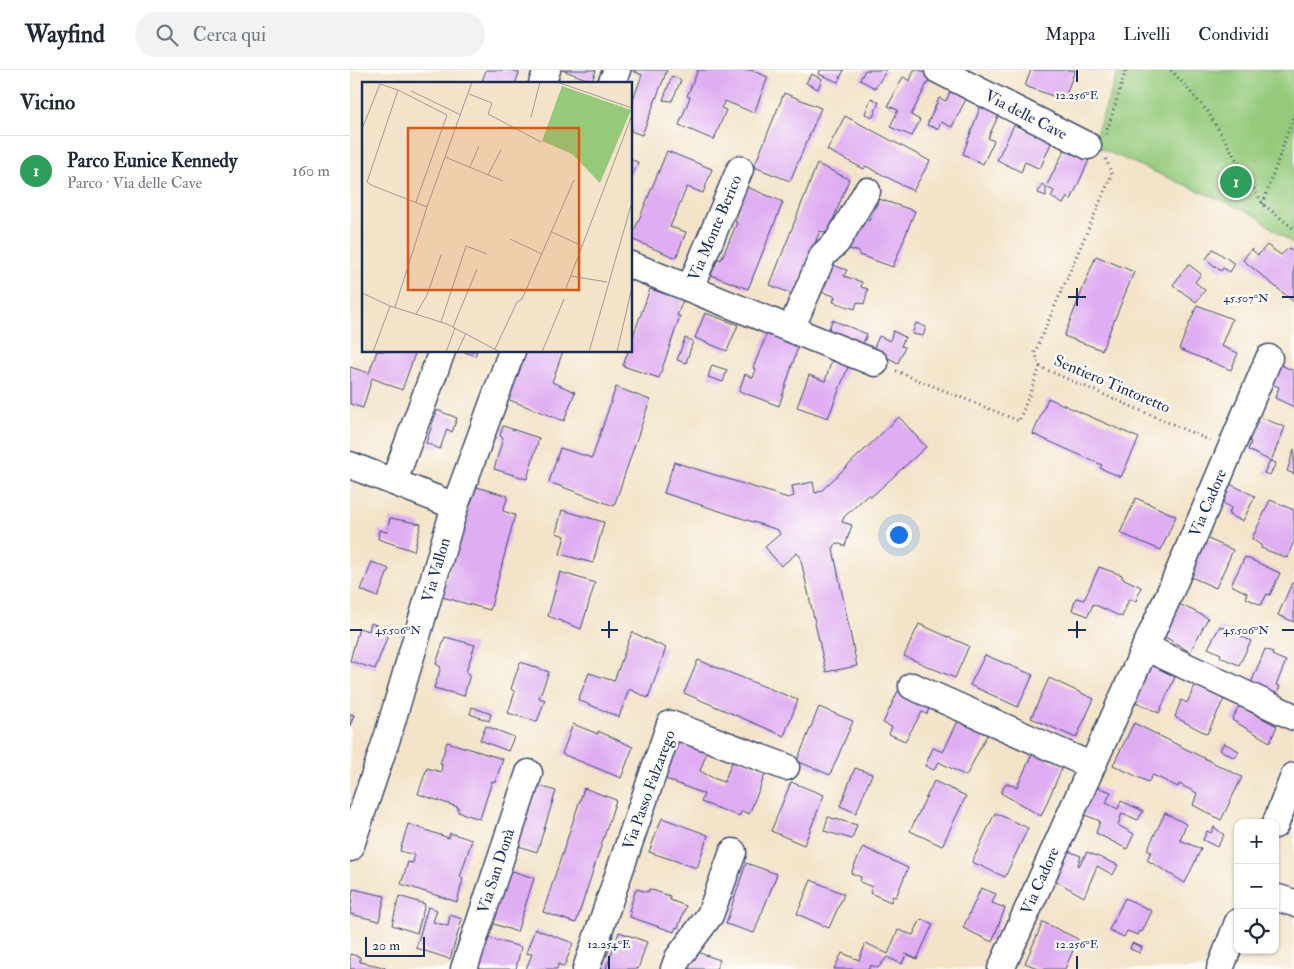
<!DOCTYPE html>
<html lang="it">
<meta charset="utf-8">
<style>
:root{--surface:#fff;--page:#f2f2f3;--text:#1f2937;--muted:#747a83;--line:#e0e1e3;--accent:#c8321e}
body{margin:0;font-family:"IM FELL Double Pica",serif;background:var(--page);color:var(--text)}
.controls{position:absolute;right:15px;bottom:15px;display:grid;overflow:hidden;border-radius:10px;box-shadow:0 1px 4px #0004}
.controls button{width:45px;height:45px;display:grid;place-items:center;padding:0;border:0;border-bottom:1px solid var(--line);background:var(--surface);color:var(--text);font:25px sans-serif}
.scale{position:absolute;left:15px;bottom:12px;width:60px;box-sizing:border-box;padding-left:5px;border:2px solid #1b2f5e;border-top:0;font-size:14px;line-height:18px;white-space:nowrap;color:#1b2f5e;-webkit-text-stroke:4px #fdfcf7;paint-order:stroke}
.you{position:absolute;left:548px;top:464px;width:18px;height:18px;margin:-12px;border:4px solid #fff;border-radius:50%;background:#1a73e8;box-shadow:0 0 0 8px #1a73e833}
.badge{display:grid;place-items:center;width:32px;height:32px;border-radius:50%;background:var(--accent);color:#fff;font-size:16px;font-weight:700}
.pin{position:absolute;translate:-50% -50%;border:2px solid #fff;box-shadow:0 1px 5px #0006}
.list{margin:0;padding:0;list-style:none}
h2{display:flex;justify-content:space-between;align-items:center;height:65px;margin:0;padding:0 20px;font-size:21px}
h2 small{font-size:16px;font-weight:400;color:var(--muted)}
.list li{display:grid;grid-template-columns:32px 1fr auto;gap:15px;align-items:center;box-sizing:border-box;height:70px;padding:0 20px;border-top:1px solid var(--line)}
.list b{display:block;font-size:19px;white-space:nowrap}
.list p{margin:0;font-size:16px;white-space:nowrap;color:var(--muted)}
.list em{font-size:16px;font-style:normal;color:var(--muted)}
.icon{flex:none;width:28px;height:28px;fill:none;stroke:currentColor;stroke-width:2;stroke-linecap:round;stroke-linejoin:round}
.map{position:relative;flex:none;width:944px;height:899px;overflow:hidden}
header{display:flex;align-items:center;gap:30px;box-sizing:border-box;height:70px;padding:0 25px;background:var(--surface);border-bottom:1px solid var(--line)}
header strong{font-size:24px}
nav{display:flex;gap:28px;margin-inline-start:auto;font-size:18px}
.search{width:350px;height:45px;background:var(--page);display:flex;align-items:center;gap:12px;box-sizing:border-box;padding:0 18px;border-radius:28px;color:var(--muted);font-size:19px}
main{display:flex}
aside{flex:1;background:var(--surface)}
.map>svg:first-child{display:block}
</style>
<header>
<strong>Wayfind</strong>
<div class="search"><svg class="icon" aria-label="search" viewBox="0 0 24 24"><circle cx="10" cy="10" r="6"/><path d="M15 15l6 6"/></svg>Cerca qui</div>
<nav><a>Mappa</a><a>Livelli</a><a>Condividi</a></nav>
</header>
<main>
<aside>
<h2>Vicino<small></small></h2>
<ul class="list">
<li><span class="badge" style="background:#2e9e5b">1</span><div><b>Parco Eunice Kennedy</b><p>Parco · Via delle Cave</p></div><em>160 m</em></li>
</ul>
</aside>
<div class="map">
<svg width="944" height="899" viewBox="0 0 944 899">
<rect width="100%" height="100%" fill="#fdfcf7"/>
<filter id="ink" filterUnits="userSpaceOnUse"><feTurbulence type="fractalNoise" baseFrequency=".02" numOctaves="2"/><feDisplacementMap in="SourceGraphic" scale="10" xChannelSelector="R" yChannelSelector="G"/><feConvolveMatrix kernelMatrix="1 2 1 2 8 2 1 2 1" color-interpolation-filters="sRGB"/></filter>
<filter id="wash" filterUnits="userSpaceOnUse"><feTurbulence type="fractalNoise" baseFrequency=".0096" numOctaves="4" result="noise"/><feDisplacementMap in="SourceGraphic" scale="20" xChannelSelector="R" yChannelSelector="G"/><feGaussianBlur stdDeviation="1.12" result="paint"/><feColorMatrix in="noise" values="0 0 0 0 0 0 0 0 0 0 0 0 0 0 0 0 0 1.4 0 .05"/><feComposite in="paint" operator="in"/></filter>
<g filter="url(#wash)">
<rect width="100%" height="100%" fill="#f3e3c8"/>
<path fill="#95ca7b" stroke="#587c6c" d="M 769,0 L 944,0 L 944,175 L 905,145 L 742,75 Z"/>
<g id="blocks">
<path fill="#dfadf2" d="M 136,0 L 162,0 L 169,3 L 165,14 L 131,14 Z
M 212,0 L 246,0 L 242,11 Z
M 281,0 L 317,0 L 292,65 L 281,61 L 281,35 L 292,5 Z
M 348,0 L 401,0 L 418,7 L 404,43 L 375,31 L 371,38 L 376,40 L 364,70 L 329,55 L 340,27 L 337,26 Z
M 470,0 L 494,0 L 488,12 L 469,4 Z
M 515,0 L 537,0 L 525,18 L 510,10 Z
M 564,0 L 570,0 L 581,6 L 561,45 L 570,50 L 562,66 L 540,57 L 548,40 L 538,36 L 553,7 L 560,11 Z
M 681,0 L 725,0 L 714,30 L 675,16 Z
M 461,4 L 472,9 L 468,19 L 456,13 Z
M 322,6 L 331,10 L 322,31 L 313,30 Z
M 602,17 L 618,25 L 602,57 L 591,52 L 588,59 L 577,55 L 589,28 L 596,31 Z
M 434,23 L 471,38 L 440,111 L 404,97 Z
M 521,28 L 529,32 L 523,47 L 515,44 Z
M 632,32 L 650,42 L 638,68 L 644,71 L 633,94 L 613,84 Z
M 495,46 L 580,91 L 563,121 L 516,96 L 514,99 L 477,80 Z
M 664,55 L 702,71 L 690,99 L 675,92 L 671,102 L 647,90 Z
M 715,79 L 739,90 L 721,130 L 717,127 L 713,134 L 701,127 L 704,121 L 696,117 L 696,126 L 688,123 L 692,114 L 696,117 Z
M 317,81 L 362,99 L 353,123 L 337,117 L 320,157 L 336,162 L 326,188 L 281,169 Z
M 281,90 L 288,92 L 281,109 Z
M 467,94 L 499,109 L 478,163 L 470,161 L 444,225 L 420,215 Z
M 397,117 L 433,132 L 398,219 L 361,205 L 368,188 L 371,190 L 387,153 L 385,152 L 392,132 L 390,132 Z
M 529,129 L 565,141 L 543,197 L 509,185 L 510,182 L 496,178 L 507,147 L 519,151 Z
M 917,175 L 931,185 L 939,178 L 944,182 L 944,232 L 893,190 L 901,179 L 908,185 Z
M 863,179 L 885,194 L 880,202 L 873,198 L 871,201 L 856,189 Z
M 746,186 L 784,202 L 752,280 L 714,266 Z
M 477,193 L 497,200 L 494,206 L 512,212 L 511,217 L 518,219 L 514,234 L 507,232 L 505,239 L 483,232 L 485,226 L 467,221 Z
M 838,194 L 851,204 L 845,212 L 855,220 L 846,232 L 823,215 Z
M 300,219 L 333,230 L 327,246 L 330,246 L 309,308 L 273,296 L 278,281 L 281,281 L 281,272 Z
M 847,235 L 882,249 L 871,276 L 888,283 L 881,300 L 829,279 Z
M 355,243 L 388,255 L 377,281 L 345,268 Z
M 482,250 L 517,264 L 512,276 L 478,262 Z
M 566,253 L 576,257 L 573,266 L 562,264 Z
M 418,261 L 449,274 L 429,336 L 389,321 L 395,304 L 403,308 L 406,299 L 403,298 Z
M 543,261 L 555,267 L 551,276 L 555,277 L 548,293 L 523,280 L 529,266 L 540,271 Z
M 335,268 L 343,271 L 336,293 L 327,290 Z
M 27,281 L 66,281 L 52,320 L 22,308 L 13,338 L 0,334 L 0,297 L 19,303 Z
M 112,281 L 127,281 L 125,286 Z
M 174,281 L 213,281 L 202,312 L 225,322 L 214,351 L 157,329 Z
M 482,290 L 498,297 L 478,348 L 447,337 L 459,305 L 475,311 Z
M 927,293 L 944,301 L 944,337 L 925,328 L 929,317 L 919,313 Z
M 362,295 L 377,300 L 373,312 L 358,307 Z
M 266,317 L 300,330 L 264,436 L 199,412 L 210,378 L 242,388 Z
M 698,328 L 789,368 L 771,407 L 750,398 L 752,395 L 683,364 Z
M 87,340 L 107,348 L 102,362 L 97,359 L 90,379 L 76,373 Z
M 904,345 L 935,357 L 921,391 L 898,380 L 901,372 L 893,369 Z
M 549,347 L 576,377 L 521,427 L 519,424 L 494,447 L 492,452 L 502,455 L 495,476 L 486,473 L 483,479 L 507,596 L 476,602 L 450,486 L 447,483 L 431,496 L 415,477 L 430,464 L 428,460 L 314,423 L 324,392 L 438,428 L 444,426 L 442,416 L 463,412 L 465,423 L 471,421 Z
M 153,356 L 189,368 L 177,409 L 144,399 L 153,368 L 150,366 Z
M 944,379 L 944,404 L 937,401 Z
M 920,391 L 926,393 L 920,405 L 914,403 Z
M 876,412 L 905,426 L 893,451 L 879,445 L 881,437 L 868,431 Z
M 123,416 L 158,426 L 153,441 L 165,445 L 140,540 L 92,527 Z
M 786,428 L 826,446 L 811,480 L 770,463 Z
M 920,430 L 944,440 L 944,471 L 937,488 L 911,478 L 911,475 L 902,469 Z
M 212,440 L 254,452 L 243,493 L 210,484 L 215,466 L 206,463 Z
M 40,448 L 71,454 L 64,481 L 28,469 L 29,460 L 37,462 Z
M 849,465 L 883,480 L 866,518 L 832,503 Z
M 895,487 L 930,503 L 920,525 L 917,524 L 911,535 L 896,528 L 897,523 L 881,515 Z
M 22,492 L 39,499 L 28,527 L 11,520 Z
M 749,497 L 772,505 L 772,508 L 791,517 L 786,531 L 779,529 L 772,547 L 743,534 L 738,546 L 722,540 L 726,528 L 734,530 Z
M 210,502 L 245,513 L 231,559 L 198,546 Z
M 942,513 L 944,514 L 944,552 L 928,545 Z
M 821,530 L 858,548 L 840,582 L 807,562 Z
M 21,553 L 40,560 L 25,599 L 0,591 L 9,558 L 19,561 Z
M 569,554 L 619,576 L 605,608 L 554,586 Z
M 870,556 L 901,571 L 889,595 L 870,587 L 871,584 L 858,578 Z
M 282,562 L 316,578 L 298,628 L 279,619 L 269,647 L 228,630 L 239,603 L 264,611 Z
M 95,567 L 125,575 L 116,602 L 120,604 L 114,626 L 84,618 L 91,597 L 86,594 Z
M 915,579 L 923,582 L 922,585 L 936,591 L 926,615 L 930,616 L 925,630 L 899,618 Z
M 635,585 L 683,605 L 668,637 L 620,615 Z
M 801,588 L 809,598 L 825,607 L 809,643 L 778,628 Z
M 348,590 L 448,630 L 434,666 L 334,623 Z
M 170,592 L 199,602 L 189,628 L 195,630 L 187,652 L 158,643 L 165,622 L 161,619 Z
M 699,608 L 744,629 L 726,668 L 681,648 Z
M 845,615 L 875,627 L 857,664 L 825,647 L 831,630 L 837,633 Z
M 548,621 L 581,633 L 577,644 L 572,642 L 555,671 L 539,664 L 542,657 L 533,653 Z
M 889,636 L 927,656 L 920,672 L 882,650 Z
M 122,637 L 141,644 L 139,651 L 120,644 Z
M 469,637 L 503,651 L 480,705 L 447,691 Z
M 0,644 L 4,645 L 0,656 Z
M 610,647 L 639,661 L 616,706 L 589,692 L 584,700 L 575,696 L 583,678 L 593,682 Z
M 784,653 L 892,707 L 871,750 L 843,735 L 847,723 L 829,714 L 828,717 L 803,705 L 798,712 L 763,695 Z
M 223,654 L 248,664 L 248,661 L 283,677 L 271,708 L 212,684 Z
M 136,656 L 164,667 L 158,681 L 130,670 Z
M 325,662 L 359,676 L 350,701 L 363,708 L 374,712 L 384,687 L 417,700 L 399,744 L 392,741 L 389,746 L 351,732 L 354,724 L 308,706 Z
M 97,672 L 153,689 L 145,712 L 142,711 L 130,749 L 108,742 L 108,737 L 68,724 L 77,698 L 91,702 L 92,694 L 90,694 Z
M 874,673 L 889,681 L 885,688 L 870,680 Z
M 683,682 L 713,696 L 691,746 L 651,723 L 656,713 L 667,717 Z
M 505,698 L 522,704 L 506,743 L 490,736 Z
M 584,711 L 616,726 L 592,776 L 560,761 Z
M 441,712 L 474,725 L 454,775 L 421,761 Z
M 180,713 L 206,721 L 187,782 L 162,774 Z
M 744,716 L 761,722 L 756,733 L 768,739 L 771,731 L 793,741 L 788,750 L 772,743 L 768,755 L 784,764 L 777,779 L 746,763 L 750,751 L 730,743 Z
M 234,718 L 266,730 L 226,853 L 193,842 Z
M 645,743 L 678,758 L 655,807 L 622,792 Z
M 815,743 L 836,754 L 830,770 L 851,779 L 835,813 L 797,790 L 801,781 L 797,780 Z
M 478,747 L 507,755 L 502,769 L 474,761 Z
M 312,748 L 358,765 L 347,798 L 299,782 Z
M 58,754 L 99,768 L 100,763 L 122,770 L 110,807 L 113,809 L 107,832 L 51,814 L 58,792 L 63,793 L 64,785 L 50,781 Z
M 864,757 L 874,765 L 867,777 L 853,770 L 857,761 L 861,763 Z
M 513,777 L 558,798 L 546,827 L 543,826 L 541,832 L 520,823 L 522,817 L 510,812 L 511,807 L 501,803 Z
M 718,781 L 731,786 L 728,794 L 729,796 L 737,782 L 768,795 L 763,805 L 747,796 L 734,827 L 704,810 Z
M 396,793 L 427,804 L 404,863 L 376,854 Z
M 153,798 L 184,808 L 167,862 L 136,851 Z
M 461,810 L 494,824 L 479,858 L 447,844 Z
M 631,818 L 646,824 L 642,833 L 655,838 L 642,872 L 613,858 Z
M 3,819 L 35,826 L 29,851 L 0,844 Z
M 286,819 L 298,822 L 299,819 L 320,826 L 320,830 L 336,836 L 328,858 L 326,857 L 324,862 L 280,847 L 281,842 L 279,841 Z
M 49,826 L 75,834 L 67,863 L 42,855 Z
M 775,828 L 802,841 L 792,862 L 790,861 L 788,865 L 777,861 L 774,867 L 759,860 Z
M 78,837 L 87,840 L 83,852 L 98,856 L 100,845 L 112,849 L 100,889 L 66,878 Z
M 571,849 L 583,854 L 567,889 L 556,884 L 552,894 L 537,887 L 528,898 L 521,895 L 519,899 L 484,899 L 492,883 L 509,890 L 516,873 L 538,884 L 548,860 L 563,865 Z
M 693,852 L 728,869 L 715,899 L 689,899 L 675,893 Z
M 185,859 L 223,873 L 214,897 L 208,894 L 207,899 L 176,899 L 182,884 L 176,883 Z
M 269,862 L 297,872 L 288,899 L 256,899 Z
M 254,863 L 263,866 L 257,886 L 253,886 Z
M 138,868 L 171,877 L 166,899 L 127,899 Z
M 782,873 L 792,877 L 790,883 L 780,879 Z
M 347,882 L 370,890 L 366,899 L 326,899 L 340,890 L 343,891 Z
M 0,884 L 10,887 L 10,892 L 34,897 L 36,899 L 0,899 Z"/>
</g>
</g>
<g filter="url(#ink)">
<use href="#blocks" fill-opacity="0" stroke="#3b4a6e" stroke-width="1"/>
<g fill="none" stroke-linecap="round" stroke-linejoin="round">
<g stroke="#3b4a6e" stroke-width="29">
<path id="minor" d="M 588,0 L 738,76
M 192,14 L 197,0
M 261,14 L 267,0
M 281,195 L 525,293
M 340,218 L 390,99
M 441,259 L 473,185 L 487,172 L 517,121
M 0,395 L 105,436
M 44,411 L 92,281
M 795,577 L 944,647
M 562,616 L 742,696
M 925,755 L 944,706
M 0,778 L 38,665 L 105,436 L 162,281
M 925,827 L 944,833
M 114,899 L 179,703
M 236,899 L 320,654 L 436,697
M 324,899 L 328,888 L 360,845 L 383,782
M 651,899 L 821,520 L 919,288
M 870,899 L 888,852"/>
</g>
<path stroke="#3b4a6e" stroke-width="3" stroke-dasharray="1 4" stroke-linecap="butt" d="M 821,0 L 858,42 L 913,134 L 944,159
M 756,64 L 776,0
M 913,134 L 944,44
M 690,297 L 685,282 L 762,104 L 756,89
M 546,301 L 669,351 L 690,297 L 861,371"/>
<use href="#minor" stroke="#fff" stroke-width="26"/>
</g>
</g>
<path fill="none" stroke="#1b2f5e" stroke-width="2" d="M 727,0 L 727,12M 727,218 L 727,236M 718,227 L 736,227M 932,227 L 944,227M 259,551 L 259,568M 727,551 L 727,568M 0,560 L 12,560M 251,560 L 268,560M 718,560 L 736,560M 932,560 L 944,560M 259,886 L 259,899M 727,886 L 727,899"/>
<g text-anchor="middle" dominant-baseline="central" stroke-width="4.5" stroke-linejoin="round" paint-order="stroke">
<g font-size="16" fill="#1b2f5e" stroke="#fdfcf7">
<text transform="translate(676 45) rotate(27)">Via delle Cave</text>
<text transform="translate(365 158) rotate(-67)">Via Monte Berico</text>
<text transform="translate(762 314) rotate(23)">Sentiero Tintoretto</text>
<text transform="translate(858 433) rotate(-67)">Via Cadore</text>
<text transform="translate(86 500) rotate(-74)">Via Vallon</text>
<text transform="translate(299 720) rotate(-70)">Via Passo Falzarego</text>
<text transform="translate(146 801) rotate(-72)">Via San Donà</text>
<text transform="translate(690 811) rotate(-66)">Via Cadore</text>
</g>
</g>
<g transform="translate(12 12)">
<rect width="270" height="270" fill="#f3e3c8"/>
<path d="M 200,4 L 269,28 L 238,101 L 210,72 L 180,59 Z" fill="#95ca7b"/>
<path fill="none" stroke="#9d9b9e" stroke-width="1" d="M 195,0 L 270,26M 49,9 L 99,33M 107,12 L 130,21 L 126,32 L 179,60M 169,35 L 178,0M 0,47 L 18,2 L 36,8M 83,75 L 141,99M 108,85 L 117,64M 126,93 L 139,68M 54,120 L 85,33 L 36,8 L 5,100 L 9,103 L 65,125M 190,150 L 220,164M 148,157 L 180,172M 209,194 L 245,200M 203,209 L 270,33M 0,211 L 28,224 L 85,242 L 138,270M 33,225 L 65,125 L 110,0M 54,232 L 65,213 L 79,173M 79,240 L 104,164 L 125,172M 91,245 L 115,187M 133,267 L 155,220 L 160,217 L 212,98M 11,270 L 28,224M 84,270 L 93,246M 95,270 L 104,251M 180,270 L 202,217M 227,270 L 270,120M 255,270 L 270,205"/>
<path fill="#de5710" fill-opacity="0.15" stroke="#de5710" stroke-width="2.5" d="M 46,46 L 217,46 L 217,208 L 46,208 Z"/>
<rect width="270" height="270" fill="none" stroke="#1b2f5e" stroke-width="2.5"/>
</g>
<g font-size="12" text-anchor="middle" fill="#1b2f5e" stroke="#fdfcf7" stroke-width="4.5" stroke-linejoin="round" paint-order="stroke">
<text x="727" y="29">12.256°E</text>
<text x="896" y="232">45.507°N</text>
<text x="48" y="564">45.506°N</text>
<text x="896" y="564">45.506°N</text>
<text x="259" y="878">12.254°E</text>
<text x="727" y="878">12.256°E</text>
</g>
</svg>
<div class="controls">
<button>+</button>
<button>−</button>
<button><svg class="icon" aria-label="locate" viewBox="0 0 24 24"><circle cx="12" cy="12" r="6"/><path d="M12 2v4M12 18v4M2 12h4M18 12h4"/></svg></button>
</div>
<div class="scale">20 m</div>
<div class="you"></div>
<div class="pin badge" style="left:886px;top:112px;background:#2e9e5b">1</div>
</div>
</main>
